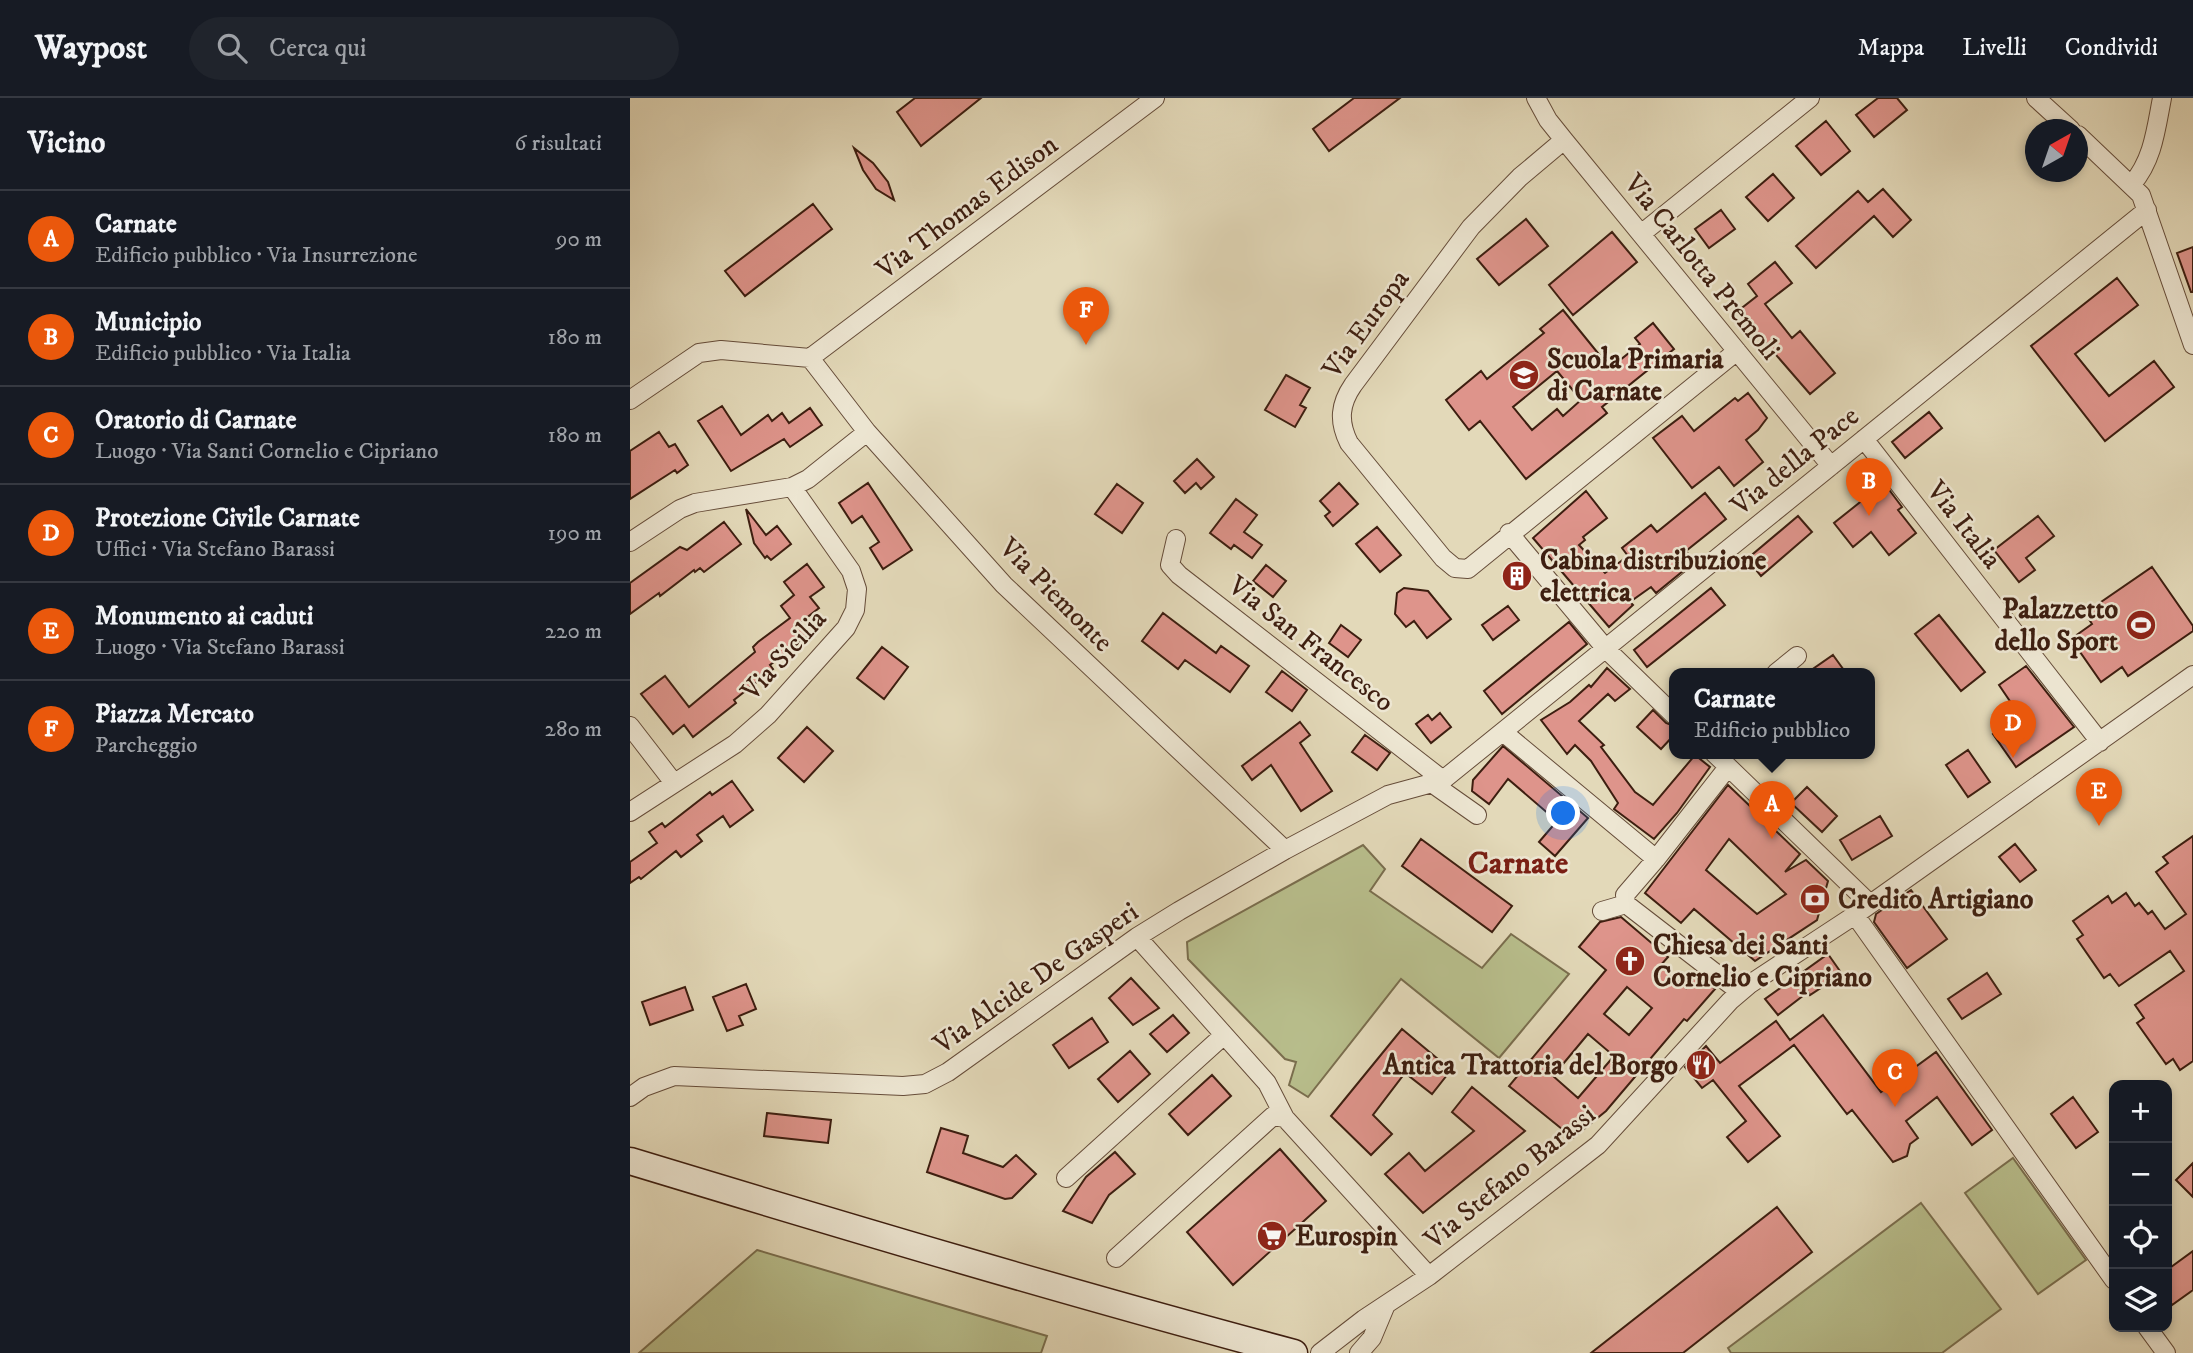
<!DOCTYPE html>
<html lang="it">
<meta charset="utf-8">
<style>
:root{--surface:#171b24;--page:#20242c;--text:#f1f3f6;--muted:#9ea1a6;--line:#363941;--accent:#ea580c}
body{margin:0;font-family:"IM FELL DW Pica",serif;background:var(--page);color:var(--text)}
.controls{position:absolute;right:21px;bottom:21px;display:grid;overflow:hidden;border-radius:14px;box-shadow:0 4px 10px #0003}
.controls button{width:63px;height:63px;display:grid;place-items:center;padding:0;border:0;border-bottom:2px solid var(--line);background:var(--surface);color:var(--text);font:35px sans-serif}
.compass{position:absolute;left:1395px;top:21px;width:63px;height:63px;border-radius:50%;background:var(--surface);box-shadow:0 4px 10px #0003;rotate:40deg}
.you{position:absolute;left:934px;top:716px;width:24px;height:24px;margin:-18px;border:5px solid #fff;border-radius:50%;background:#1a73e8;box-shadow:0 0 0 10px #1a73e833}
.badge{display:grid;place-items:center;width:46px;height:46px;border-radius:50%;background:var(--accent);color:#fff;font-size:23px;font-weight:700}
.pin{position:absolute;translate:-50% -58px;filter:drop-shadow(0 2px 4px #0008)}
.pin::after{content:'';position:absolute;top:37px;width:24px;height:21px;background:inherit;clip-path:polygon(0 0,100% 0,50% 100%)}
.popup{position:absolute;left:1039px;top:570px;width:206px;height:91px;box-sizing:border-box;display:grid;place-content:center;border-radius:14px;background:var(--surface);filter:drop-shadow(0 2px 5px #0005);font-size:23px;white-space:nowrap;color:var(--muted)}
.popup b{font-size:26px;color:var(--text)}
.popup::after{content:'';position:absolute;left:50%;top:100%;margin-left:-14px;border:14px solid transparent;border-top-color:var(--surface)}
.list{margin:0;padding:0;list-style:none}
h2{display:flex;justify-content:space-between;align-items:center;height:91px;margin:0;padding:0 28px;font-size:30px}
h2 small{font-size:23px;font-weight:400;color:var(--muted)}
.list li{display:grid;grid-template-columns:46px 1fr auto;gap:21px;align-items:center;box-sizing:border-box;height:98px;padding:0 28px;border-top:2px solid var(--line)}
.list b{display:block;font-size:26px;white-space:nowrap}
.list p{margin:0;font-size:23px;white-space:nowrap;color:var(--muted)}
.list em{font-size:23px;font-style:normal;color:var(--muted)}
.icon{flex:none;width:38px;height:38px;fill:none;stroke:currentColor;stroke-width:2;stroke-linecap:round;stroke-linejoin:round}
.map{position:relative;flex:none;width:1563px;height:1255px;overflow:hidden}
header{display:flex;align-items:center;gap:42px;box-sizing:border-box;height:98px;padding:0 35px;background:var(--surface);border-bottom:2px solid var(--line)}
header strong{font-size:33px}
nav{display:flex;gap:38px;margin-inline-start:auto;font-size:24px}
.search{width:490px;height:63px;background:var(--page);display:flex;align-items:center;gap:18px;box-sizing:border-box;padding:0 24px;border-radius:38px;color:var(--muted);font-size:26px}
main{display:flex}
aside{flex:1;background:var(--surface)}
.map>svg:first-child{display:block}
</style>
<header>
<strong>Waypost</strong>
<div class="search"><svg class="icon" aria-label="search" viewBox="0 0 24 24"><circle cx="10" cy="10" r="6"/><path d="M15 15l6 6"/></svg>Cerca qui</div>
<nav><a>Mappa</a><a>Livelli</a><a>Condividi</a></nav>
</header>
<main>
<aside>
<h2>Vicino<small>6 risultati</small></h2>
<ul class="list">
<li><span class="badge">A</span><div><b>Carnate</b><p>Edificio pubblico · Via Insurrezione</p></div><em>90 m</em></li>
<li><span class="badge">B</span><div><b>Municipio</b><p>Edificio pubblico · Via Italia</p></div><em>180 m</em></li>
<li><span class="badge">C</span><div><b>Oratorio di Carnate</b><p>Luogo · Via Santi Cornelio e Cipriano</p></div><em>180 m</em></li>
<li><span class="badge">D</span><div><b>Protezione Civile Carnate</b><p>Uffici · Via Stefano Barassi</p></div><em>190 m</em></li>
<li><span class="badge">E</span><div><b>Monumento ai caduti</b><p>Luogo · Via Stefano Barassi</p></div><em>220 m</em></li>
<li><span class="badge">F</span><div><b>Piazza Mercato</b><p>Parcheggio</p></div><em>280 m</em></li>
</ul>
</aside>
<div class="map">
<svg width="1563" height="1255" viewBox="0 0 1563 1255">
<rect width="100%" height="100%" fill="#e3d9b9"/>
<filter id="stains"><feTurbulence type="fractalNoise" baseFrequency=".00286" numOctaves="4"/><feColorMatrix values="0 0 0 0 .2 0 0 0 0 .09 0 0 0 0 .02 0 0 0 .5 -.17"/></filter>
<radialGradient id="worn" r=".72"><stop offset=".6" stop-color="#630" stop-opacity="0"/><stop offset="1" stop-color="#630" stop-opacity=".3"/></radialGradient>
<path fill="#b8be8c" stroke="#7a6e4e" stroke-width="2" d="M 733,747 L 755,771 L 740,793 L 852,870 L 881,836 L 939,876 L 869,960 L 771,881 L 678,999 L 659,987 L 666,964 L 655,961 L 558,861 L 557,844 Z
M 1383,1060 L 1456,1162 L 1408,1196 L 1335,1095 Z
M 1291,1105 L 1371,1211 L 1312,1255 L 1101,1255 L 1098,1250 Z
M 127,1152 L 417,1238 L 411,1255 L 9,1255 Z"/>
<path fill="#de948b" stroke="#3d1e10" stroke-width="2" fill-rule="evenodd" d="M 285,0 L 351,0 L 291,48 L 267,14 Z
M 724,0 L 770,0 L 699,53 L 683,31 Z
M 1248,0 L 1267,0 L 1277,12 L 1244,39 L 1226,17 Z
M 1196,23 L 1220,53 L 1191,77 L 1166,48 Z
M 224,50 L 243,65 L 258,84 L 264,102 L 246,91 L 233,72 Z
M 1143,76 L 1164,100 L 1138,123 L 1116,99 Z
M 1253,91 L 1281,122 L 1263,139 L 1244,118 L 1186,170 L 1166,148 L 1228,93 L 1238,104 Z
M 183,106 L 202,131 L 115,198 L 95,173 Z
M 1091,112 L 1105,131 L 1079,150 L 1065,131 Z
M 896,121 L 918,148 L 869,187 L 847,161 Z
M 982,134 L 1007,164 L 943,217 L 919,187 Z
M 1563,149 L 1563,194 L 1561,194 L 1547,155 Z
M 1145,164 L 1162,185 L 1135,206 L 1162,240 L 1170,233 L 1205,275 L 1180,296 L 1108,213 L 1127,198 L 1118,186 Z
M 1487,180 L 1508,207 L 1445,256 L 1479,298 L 1524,263 L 1544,289 L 1475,343 L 1401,248 Z
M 933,212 L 980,270 L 1010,246 L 1005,240 L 1023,225 L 1044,251 L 972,309 L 977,315 L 896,381 L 850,323 L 839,332 L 816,302 L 851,273 L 857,281 L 914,235 L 910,231 ZM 927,273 L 951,302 L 933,318 L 927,311 L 902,332 L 883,309 Z
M 656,277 L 680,290 L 670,307 L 676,310 L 665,329 L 635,312 Z
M 1118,295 L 1137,320 L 1128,332 L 1116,342 L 1133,364 L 1104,388 L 1089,369 L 1062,390 L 1023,340 L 1052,318 L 1064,333 L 1105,300 L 1108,303 Z
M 92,308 L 111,337 L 138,317 L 142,323 L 152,315 L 159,325 L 180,310 L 192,327 L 160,349 L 154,341 L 101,373 L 68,323 Z
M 1299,314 L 1312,330 L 1275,360 L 1262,344 Z
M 29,334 L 39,349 L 45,346 L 58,367 L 47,375 L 45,372 L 0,401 L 0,353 Z
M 567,361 L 584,379 L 571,391 L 566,385 L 555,395 L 544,383 Z
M 238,385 L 282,452 L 253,471 L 240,450 L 249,444 L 232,418 L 222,425 L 209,405 Z
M 709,385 L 728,406 L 703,428 L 695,418 L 700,414 L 690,403 Z
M 1254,385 L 1272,409 L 1268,412 L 1286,435 L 1259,457 L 1241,434 L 1223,449 L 1204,425 Z
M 487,386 L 513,405 L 492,435 L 465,416 Z
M 956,393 L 977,420 L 953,439 L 955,442 L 949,447 L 975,475 L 998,458 L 992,450 L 1021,427 L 1027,434 L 1075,395 L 1096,421 L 1056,453 L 1064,464 L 1026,495 L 1021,489 L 1000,504 L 1003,507 L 979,529 L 903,440 Z
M 606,401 L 627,417 L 614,434 L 632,447 L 622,460 L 604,447 L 601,451 L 580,435 Z
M 116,411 L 136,437 L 147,428 L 161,446 L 141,462 L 137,458 L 135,460 L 124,445 Z
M 1168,418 L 1182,434 L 1131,478 L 1117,461 Z
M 1408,418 L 1424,438 L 1396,460 L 1405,472 L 1389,484 L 1364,452 Z
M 94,424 L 111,446 L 74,474 L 70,470 L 65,474 L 64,472 L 30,498 L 29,495 L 0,516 L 0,485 L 50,449 L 57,452 Z
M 747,429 L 771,457 L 750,474 L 726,446 Z
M 177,466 L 194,489 L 180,499 L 189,510 L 170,525 L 179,537 L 140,567 L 143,571 L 104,602 L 106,605 L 63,639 L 54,627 L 43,636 L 11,596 L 35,578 L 59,609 L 125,554 L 123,549 L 128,544 L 160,520 L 151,508 L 164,497 L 154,484 Z
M 636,467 L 656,483 L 643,499 L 623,483 Z
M 1522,469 L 1563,528 L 1563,533 L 1498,578 L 1492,569 L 1471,584 L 1441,541 L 1462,526 L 1455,515 Z
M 774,490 L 798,493 L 821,521 L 797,540 L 784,523 L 776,529 L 765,516 L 767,495 Z
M 1081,490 L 1095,507 L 1017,569 L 1004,552 Z
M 878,508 L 889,522 L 863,542 L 852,527 Z
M 533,515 L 586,555 L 591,548 L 619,568 L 600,594 L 555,562 L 548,571 L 512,543 Z
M 1309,517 L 1355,574 L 1331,593 L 1285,536 Z
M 939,524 L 957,546 L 872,616 L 854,593 Z
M 711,527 L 731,542 L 718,559 L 699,545 Z
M 252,549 L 278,569 L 254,601 L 227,580 Z
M 1203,557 L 1216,575 L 1177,575 Z
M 1396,568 L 1444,629 L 1386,669 L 1363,636 L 1390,618 L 1369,587 Z
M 977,570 L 1000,591 L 985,603 L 978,596 L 949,623 L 974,647 L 971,649 L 1005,694 L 1023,707 L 1065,657 L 1080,669 L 1047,715 L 1024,741 L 984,711 L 988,705 L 961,663 L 945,647 L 937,656 L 911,622 L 940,604 L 959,587 L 961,589 Z
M 652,573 L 677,592 L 662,613 L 636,594 Z
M 1023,612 L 1036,625 L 1044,628 L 1044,637 L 1031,651 L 1007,629 Z
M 810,615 L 821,629 L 801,645 L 786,626 L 798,617 L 802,622 Z
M 670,624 L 680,637 L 670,645 L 702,693 L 671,713 L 641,667 L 622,682 L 612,668 Z
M 177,629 L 203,653 L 174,684 L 148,660 Z
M 735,637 L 760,655 L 747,672 L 722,654 Z
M 873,648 L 958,720 L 925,758 L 909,744 L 927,723 L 878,681 L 859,706 L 842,693 L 843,682 Z
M 1338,652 L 1360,684 L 1338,699 L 1316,667 Z
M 102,683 L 123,712 L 100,729 L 93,718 L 67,737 L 72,743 L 51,759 L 46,753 L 11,781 L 9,779 L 0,785 L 0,764 L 27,745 L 19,734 L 32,725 L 35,729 L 80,694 L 82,697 Z
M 1098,687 L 1170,756 L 1155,774 L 1176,762 L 1198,783 L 1187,822 L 1125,863 L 1064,811 L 1051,825 L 1015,795 ZM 1099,741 L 1156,796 L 1127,816 L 1076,772 Z
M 1177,689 L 1207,718 L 1192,734 L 1161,705 Z
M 1250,718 L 1262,738 L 1222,762 L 1210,742 Z
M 1563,738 L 1563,963 L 1550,972 L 1543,961 L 1536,966 L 1507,925 L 1514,920 L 1505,907 L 1554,873 L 1540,853 L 1489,888 L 1480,876 L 1474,880 L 1447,841 L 1453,837 L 1443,823 L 1478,798 L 1482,805 L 1496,795 L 1505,808 L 1509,805 L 1518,816 L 1522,813 L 1535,831 L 1556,816 L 1526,774 L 1538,765 L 1533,759 Z
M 791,741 L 882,808 L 862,834 L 772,768 Z
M 1385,746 L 1406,772 L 1390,784 L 1369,759 Z
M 1281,792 L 1317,841 L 1277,870 L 1244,824 L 1246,816 Z
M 991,819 L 1038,859 L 1030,868 L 1056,890 L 1067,876 L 1085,891 L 1057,923 L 1054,921 L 976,1013 L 943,1040 L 879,988 L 976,872 L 949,849 L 970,824 ZM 997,889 L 1022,910 L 999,937 L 974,916 ZM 958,936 L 984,958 L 948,1000 L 923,978 Z
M 1198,856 L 1212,876 L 1180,897 L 1178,894 L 1148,917 L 1135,901 Z
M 1357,875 L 1371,896 L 1332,921 L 1318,901 Z
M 501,880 L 529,910 L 503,927 L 479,900 Z
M 116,886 L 126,911 L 109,918 L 113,927 L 97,933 L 83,899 Z
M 55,889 L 63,912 L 20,927 L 12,904 Z
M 543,917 L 559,935 L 537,954 L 520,936 Z
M 1193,917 L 1251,994 L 1306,954 L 1362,1032 L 1342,1047 L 1307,999 L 1276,1023 L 1288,1040 L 1280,1046 L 1277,1058 L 1263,1064 L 1222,1012 L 1217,1016 L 1164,947 L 1109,988 L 1150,1038 L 1118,1064 L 1097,1039 L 1116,1023 L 1083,982 L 1072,990 L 1055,969 L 1076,948 L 1090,965 L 1146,923 L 1160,942 Z
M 462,920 L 478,944 L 439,970 L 423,947 Z
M 772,931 L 821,972 L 802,996 L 775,975 L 743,1017 L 762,1036 L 741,1057 L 701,1018 Z
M 500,953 L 520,976 L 488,1004 L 468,981 Z
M 582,977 L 601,998 L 558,1037 L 539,1016 Z
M 842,989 L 895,1033 L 793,1115 L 755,1076 L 779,1055 L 795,1073 L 844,1033 L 822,1014 Z
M 1443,999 L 1468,1034 L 1446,1050 L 1421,1016 Z
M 137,1015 L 201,1022 L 198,1045 L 134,1038 Z
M 311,1030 L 338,1038 L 333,1055 L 373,1069 L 386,1057 L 406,1076 L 382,1100 L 375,1101 L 297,1074 Z
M 650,1051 L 696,1103 L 603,1187 L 557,1134 Z
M 485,1054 L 505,1076 L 479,1097 L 462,1125 L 433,1113 L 456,1079 Z
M 1563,1065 L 1563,1099 L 1546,1082 Z
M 1147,1109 L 1182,1154 L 1053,1255 L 961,1255 Z
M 1563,1153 L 1563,1192 L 1542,1207 L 1537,1199 L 1537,1172 Z"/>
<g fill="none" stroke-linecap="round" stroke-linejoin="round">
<g stroke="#664d3a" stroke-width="20">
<path id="street" d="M 906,0 L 918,22 L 934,42 L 1201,368
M 1406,0 L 1441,32
M 1448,37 L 1511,97 L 1563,247
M 934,42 L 890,79 L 841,129 L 723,287 C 710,306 708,323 719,345 L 813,460 L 825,470 L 838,471 L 1107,253
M 1502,86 C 1523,62 1526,31 1532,0
M 1011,136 L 1180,0
M 180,260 L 237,334 L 374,487 L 655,752
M 180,260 L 525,0
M 0,302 L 69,255 L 91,252 L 180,260
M 1234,341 L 1470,644
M 879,435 L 976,551 L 1044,617
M 546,441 L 540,467 L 549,477 L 813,682
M 0,444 L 50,411 L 65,405 L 162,389 L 178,381 L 237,334
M 1146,575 L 1167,558
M 0,628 L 44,685
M 873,634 L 1026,761
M 1084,655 L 1240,806
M 1098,669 L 1026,761 L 995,797 L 996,806 L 1110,894
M 803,686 L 847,717
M 0,714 L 105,646 L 138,617 L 216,530 L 225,512 L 227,491 L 221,473 L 162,389
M 972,813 L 996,806
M 1225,817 L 1484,1182
M 507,839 L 637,985 L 655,1020
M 0,999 L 14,989 L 44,978 L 273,988 L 295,986 L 318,974 L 507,839 L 549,813 L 655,752 L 758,697 L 813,682 L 1517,112
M 436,1080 L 594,937
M 486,1160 L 643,1018 L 655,1020 L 799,1178
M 1517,1229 L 1536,1255
M 690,1255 L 734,1221 L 799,1178 L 968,1047 L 1100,903 L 1120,886 L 1225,817 L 1563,577
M 729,1255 L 742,1240 L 755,1209"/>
</g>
<g stroke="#3d1e10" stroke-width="29">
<path id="secondary" d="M 0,1063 C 221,1130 442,1196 664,1255"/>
</g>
<use href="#street" stroke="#ede6d2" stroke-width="18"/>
<use href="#secondary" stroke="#ede6d2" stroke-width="26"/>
</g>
<defs>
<g id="school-disc" transform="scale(1.575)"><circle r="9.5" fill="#8f2418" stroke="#ede6d2"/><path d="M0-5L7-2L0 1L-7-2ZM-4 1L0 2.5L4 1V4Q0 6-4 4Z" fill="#fff"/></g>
<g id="building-disc" transform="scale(1.575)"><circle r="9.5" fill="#8f2418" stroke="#ede6d2"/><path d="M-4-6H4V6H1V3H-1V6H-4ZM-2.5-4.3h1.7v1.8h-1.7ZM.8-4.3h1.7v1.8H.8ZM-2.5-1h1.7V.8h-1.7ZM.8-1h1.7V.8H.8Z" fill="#fff"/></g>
<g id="stadium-disc" transform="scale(1.575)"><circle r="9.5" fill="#8f2418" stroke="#ede6d2"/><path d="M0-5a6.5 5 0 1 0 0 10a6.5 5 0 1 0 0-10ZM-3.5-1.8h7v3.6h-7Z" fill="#fff"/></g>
<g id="bank-disc" transform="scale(1.575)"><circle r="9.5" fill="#8f2418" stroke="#ede6d2"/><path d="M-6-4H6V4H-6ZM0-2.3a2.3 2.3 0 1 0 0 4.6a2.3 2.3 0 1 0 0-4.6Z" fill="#fff"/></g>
<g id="church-disc" transform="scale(1.575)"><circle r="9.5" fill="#8f2418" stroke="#ede6d2"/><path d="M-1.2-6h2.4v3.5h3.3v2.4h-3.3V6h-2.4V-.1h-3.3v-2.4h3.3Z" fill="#fff"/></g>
<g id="restaurant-disc" transform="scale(1.575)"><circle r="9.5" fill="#8f2418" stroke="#ede6d2"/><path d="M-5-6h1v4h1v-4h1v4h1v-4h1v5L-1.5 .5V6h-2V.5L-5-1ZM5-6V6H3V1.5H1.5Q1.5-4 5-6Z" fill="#fff"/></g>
<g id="supermarket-disc" transform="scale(1.575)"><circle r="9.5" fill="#8f2418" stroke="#ede6d2"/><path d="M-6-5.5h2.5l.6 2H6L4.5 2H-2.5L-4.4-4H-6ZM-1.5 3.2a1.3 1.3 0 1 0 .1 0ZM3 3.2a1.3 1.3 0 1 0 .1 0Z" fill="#fff"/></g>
</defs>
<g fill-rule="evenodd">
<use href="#school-disc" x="894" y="277"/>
<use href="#building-disc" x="887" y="478"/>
<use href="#stadium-disc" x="1511" y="527"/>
<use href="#bank-disc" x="1185" y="801"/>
<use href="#church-disc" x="1000" y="863"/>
<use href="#restaurant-disc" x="1071" y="967"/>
<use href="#supermarket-disc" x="642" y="1138"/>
</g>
<g text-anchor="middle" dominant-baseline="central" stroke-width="5" stroke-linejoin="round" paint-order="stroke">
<g font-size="28" fill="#3d1e10" stroke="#ede6d2">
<text transform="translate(337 109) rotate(-37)">Via Thomas Edison</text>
<text transform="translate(1072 169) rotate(51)">Via Carlotta Premoli</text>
<text transform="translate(736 226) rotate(-54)">Via Europa</text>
<text transform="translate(1165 363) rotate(-39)">Via della Pace</text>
<text transform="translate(1334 427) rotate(52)">Via Italia</text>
<text transform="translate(426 497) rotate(45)">Via Piemonte</text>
<text transform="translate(681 546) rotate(38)">Via San Francesco</text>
<text transform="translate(154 557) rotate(-48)">Via Sicilia</text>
<text transform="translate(406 880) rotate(-35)">Via Alcide De Gasperi</text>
<text transform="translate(880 1079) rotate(-39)">Via Stefano Barassi</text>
</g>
<g font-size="28" font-weight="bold" fill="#3d1e10" stroke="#ede6d2" text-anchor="start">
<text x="917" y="261">Scuola Primaria<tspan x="917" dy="32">di Carnate</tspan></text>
<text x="910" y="462">Cabina distribuzione<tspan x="910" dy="32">elettrica</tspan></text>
<text x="1488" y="511" text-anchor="end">Palazzetto<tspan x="1488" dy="32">dello Sport</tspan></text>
<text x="1208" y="801">Credito Artigiano</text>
<text x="1023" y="847">Chiesa dei Santi<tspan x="1023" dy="32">Cornelio e Cipriano</tspan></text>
<text x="1048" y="967" text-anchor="end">Antica Trattoria del Borgo</text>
<text x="665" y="1138">Eurospin</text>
</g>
<g font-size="32" font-weight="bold" fill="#7a1f14" stroke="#ede6d2">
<text x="888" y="766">Carnate</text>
</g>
</g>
<rect width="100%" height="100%" filter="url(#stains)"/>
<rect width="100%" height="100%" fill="url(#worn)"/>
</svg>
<div class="controls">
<button>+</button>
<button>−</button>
<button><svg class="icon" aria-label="locate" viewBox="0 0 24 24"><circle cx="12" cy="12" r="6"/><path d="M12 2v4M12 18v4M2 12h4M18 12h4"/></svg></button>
<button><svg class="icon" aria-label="layers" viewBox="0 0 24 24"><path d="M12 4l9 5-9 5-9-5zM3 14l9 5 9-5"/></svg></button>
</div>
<svg class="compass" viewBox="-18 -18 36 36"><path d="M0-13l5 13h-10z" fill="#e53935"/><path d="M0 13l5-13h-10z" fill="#9ea1a6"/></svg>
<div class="you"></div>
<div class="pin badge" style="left:1142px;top:741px">A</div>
<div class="popup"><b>Carnate</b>Edificio pubblico</div>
<div class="pin badge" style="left:1239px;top:418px">B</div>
<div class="pin badge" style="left:1265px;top:1009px">C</div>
<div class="pin badge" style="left:1383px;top:660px">D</div>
<div class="pin badge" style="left:1469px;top:728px">E</div>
<div class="pin badge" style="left:456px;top:247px">F</div>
</div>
</main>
